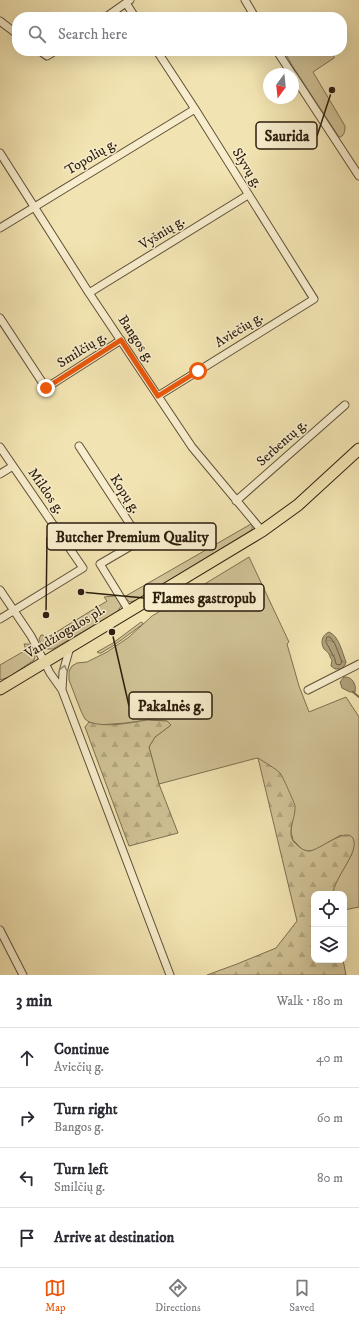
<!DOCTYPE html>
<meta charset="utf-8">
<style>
:root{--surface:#fff;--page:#f7f7f7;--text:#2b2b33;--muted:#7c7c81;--line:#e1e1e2;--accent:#ea580c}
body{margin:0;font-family:"IM FELL DW Pica",serif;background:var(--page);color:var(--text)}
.controls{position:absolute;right:12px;bottom:12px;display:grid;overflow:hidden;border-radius:8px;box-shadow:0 4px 16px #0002}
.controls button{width:36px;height:36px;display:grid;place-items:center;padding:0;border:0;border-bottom:1px solid var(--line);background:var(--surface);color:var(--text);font:20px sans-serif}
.compass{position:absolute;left:263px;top:68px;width:36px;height:36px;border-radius:50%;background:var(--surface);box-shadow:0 4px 16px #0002;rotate:195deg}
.stop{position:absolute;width:12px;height:12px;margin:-9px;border:3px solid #ea580c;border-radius:50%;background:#fff}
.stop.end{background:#ea580c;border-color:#fff;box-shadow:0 1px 4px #0008}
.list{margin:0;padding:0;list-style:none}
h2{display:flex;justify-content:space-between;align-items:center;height:52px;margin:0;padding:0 16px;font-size:17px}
h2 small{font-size:13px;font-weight:400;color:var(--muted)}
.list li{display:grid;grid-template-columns:26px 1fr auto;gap:12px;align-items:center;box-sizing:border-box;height:60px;padding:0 16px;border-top:1px solid var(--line)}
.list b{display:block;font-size:15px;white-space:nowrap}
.list p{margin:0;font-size:13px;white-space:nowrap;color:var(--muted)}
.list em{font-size:13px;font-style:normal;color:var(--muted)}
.icon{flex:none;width:22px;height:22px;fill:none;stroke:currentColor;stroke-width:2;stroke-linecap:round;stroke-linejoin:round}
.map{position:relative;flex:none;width:359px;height:975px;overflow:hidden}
.search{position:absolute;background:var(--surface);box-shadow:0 4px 16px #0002;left:12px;right:12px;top:12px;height:44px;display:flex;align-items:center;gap:10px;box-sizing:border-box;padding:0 14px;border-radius:16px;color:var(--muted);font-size:15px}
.sheet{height:292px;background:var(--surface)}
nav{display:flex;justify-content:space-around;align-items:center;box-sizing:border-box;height:56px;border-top:1px solid var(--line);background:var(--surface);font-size:11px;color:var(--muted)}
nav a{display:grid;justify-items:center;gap:2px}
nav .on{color:var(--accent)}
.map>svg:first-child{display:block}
</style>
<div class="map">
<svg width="359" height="975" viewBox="0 0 359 975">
<defs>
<pattern id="forest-firs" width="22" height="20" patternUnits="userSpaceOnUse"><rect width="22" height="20" fill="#d0c296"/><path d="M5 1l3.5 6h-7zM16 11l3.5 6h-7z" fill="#b3a680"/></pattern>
<pattern id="water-ripples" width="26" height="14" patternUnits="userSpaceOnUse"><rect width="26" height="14" fill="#afa07a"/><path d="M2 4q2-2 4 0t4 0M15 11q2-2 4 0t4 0" fill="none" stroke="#8f8262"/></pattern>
</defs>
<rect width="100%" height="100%" fill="#f2e4b2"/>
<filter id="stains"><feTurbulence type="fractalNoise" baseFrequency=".005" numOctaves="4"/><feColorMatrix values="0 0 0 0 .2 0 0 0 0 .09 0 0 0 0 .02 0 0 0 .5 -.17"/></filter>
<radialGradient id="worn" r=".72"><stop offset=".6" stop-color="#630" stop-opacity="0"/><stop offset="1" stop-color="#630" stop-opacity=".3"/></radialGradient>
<path fill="#d0c296" stroke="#7e7051" d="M 284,51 L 332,51 L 334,56 L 334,58 L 313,72 L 345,126 C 345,131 344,137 339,137 L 293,67 Z
M 251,524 C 254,528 251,531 248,533 L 137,600 L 130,602 L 124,597 Z
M 249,557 L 289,642 L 287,644 L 299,686 L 309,712 L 346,697 L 359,717 L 359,907 L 344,910 L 344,894 L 333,894 L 333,887 L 352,854 L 341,835 L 315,850 L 308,851 L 303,850 L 293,840 L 291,832 L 292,821 L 280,773 L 257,758 L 159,784 L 149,747 L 155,737 L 171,725 L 167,721 L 147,720 L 126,723 L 98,725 L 89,722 L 85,719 L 81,711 L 69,680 L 69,671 L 72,666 L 77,663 L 87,662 L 107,652 L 129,637 L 152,616 Z
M 114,596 L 118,598 L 122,605 L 117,612 L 53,649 L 47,649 L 41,644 L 39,639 L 41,635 L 43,635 L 45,639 L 107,601 L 104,597 Z
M 141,622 L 143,623 L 143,624 C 129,634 116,645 101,653 L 99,653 L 97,652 L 113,643 Z
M 24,644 L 28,644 C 34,646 37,654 34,660 L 9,677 L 0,680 L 0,665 L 26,650 Z"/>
<path fill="url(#forest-firs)" stroke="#7e7051" d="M 147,720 L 167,721 L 171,725 L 155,737 L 149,747 L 159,784 L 178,833 L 129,846 L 85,727 L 89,722 C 107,728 128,723 147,720 Z
M 258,758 C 264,762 275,768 280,773 C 282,775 295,804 295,806 C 296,818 286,832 294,842 C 298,846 303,851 309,851 C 319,851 350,823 354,841 C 357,855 334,878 333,894 L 314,894 L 314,960 L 343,960 L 346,975 L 207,975 L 237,964 L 276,948 L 297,921 Z"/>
<path fill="url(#water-ripples)" stroke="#7b6c4e" d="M 329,632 C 339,636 342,652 346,662 L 345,665 L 341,669 L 335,669 L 331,666 L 332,660 C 330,658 330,656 329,654 C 328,652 326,651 324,649 C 320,642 322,635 329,632 Z
M 344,677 C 352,676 357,685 355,692 L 350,692 L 342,688 L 340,682 Z"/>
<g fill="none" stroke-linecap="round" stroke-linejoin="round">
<path stroke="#6e5e43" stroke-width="1" d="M 327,637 L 330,637 L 335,644 L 342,662 L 340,665 L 336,664 L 335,659 L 326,642 Z"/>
<path stroke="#7b6c4e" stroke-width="2" d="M 353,692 L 359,697"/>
<g stroke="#5e4f36" stroke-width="9">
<path id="street" d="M 245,0 L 255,17
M 126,3 L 135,17
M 106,17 L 130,0
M 0,21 L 17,34
M 40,51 L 47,56 L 55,51
M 157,51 L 195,109 L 314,299 L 158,396
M 277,51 L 292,74
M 293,75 L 359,176
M 0,153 L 89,293 L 192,447 L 262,531
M 0,228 L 195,109
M 89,293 L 248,195
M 0,318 L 46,388 L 121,340
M 79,446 L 137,535 L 137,539 L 136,543 L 100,564 L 129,611
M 0,447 L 83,568 L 0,619
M 0,474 L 13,466
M 236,501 L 345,405
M 0,590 L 31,636 L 50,673 L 62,690 L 170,975
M 62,690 L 63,672 L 70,647
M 308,690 L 359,664
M 0,930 L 23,975"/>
</g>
<g stroke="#2c1d0c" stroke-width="13">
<path id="primary" d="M 0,689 L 262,531 L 298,505 L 359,449"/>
</g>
<use href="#street" stroke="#f7edcd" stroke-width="7"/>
<use href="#primary" stroke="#f2e4b2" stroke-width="11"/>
</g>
<defs><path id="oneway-chevron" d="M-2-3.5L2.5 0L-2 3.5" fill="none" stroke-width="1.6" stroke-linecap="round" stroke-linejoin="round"/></defs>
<use stroke="#9c8f76" href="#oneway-chevron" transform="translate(64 668) rotate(-77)"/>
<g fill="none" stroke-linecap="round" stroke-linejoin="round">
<path stroke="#ea580c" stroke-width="5" d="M 46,388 L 121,340 L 158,396 L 198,371"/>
</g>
<g text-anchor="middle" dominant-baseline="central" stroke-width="3" stroke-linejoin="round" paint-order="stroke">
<g font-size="14" fill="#2c1d0c" stroke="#f7edcd">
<text transform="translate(91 157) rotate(-31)">Topolių g.</text>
<text transform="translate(247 168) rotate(58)">Slyvų g.</text>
<text transform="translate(162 233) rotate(-32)">Vyšnių g.</text>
<text transform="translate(239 330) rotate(-32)">Aviečių g.</text>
<text transform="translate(136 339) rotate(56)">Bangos g.</text>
<text transform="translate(82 350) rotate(-32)">Smilčių g.</text>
<text transform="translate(282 443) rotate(-42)">Serbentų g.</text>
<text transform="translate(46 491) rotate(55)">Mildos g.</text>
<text transform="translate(125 494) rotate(57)">Kopų g.</text>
<text transform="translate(65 632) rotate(-31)">Vandžiogalos pl.</text>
</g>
</g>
<path fill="none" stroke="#2c1d0c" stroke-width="1.5" d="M332 90L317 136M46 615L47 537M81 592L144 598M112 632L129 706"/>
<g fill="#2c1d0c" stroke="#f7edcd" stroke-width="1.5">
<circle cx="332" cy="90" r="4"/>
<circle cx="46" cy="615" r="4"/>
<circle cx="81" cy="592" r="4"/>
<circle cx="112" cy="632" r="4"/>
</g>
<g fill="#f7edcd" stroke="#2c1d0c" stroke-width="1.5">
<rect x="256" y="122" width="61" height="27" rx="4"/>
<rect x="47" y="523" width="169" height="27" rx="4"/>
<rect x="144" y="584" width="120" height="27" rx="4"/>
<rect x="129" y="692" width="83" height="27" rx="4"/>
</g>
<g font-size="15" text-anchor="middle" font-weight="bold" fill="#2c1d0c">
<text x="287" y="141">Saurida</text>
<text x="132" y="542">Butcher Premium Quality</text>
<text x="204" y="603">Flames gastropub</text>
<text x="171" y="711">Pakalnės g.</text>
</g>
<rect width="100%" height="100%" filter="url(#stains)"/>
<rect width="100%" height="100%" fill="url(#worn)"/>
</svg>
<div class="controls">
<button><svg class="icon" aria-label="locate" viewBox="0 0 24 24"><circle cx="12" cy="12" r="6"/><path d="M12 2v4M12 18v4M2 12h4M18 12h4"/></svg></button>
<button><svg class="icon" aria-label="layers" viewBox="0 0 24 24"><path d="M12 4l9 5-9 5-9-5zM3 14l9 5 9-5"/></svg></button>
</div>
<svg class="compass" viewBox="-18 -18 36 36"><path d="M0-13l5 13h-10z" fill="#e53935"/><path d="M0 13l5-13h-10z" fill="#7c7c81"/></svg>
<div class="stop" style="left:198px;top:371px"></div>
<div class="stop end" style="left:46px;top:388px"></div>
<div class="search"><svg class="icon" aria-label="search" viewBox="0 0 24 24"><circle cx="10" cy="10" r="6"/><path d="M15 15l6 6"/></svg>Search here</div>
</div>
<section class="sheet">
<h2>3 min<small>Walk · 180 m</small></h2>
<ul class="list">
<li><svg class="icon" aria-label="ahead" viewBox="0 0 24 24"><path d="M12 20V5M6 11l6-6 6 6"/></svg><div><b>Continue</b><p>Aviečių g.</p></div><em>40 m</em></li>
<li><svg class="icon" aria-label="right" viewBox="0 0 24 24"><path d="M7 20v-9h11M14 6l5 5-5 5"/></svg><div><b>Turn right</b><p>Bangos g.</p></div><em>60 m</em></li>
<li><svg class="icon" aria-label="left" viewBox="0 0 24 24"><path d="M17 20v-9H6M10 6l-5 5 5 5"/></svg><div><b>Turn left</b><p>Smilčių g.</p></div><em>80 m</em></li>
<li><svg class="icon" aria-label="arrive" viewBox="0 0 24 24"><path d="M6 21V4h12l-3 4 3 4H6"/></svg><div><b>Arrive at destination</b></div></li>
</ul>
</section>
<nav>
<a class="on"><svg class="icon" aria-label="map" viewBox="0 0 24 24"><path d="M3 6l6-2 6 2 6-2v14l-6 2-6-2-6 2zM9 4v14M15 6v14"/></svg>Map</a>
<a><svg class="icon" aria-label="directions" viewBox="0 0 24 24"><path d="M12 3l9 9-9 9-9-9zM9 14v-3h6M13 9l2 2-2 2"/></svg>Directions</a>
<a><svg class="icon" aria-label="saved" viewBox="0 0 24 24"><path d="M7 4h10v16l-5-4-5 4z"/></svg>Saved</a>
</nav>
